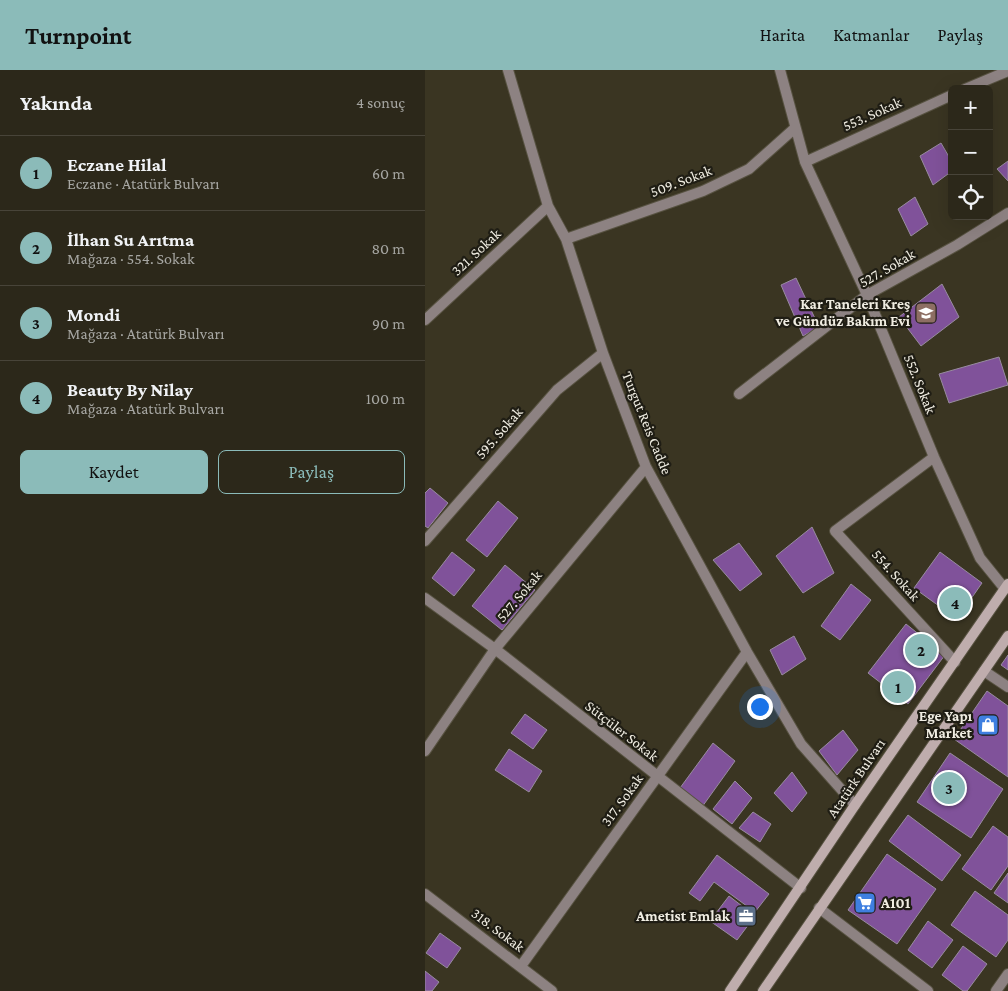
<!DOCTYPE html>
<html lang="tr">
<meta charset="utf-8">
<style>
:root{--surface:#2c281a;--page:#343023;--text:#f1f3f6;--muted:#a6a6a2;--line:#484439;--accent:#8bbbb9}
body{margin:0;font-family:"Crimson Pro",serif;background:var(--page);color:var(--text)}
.controls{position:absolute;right:15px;top:15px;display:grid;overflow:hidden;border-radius:8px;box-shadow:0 5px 20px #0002}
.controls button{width:45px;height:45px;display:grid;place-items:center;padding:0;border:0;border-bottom:1px solid var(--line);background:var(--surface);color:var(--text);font:25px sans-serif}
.you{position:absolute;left:334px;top:636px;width:18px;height:18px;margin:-12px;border:4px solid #fff;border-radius:50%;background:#1a73e8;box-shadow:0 0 0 8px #1a73e833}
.badge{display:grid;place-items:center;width:32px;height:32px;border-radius:50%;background:var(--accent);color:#111;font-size:16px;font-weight:700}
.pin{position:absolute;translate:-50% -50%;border:2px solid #fff;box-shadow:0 1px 5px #0006}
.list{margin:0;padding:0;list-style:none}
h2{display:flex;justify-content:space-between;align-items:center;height:65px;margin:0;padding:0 20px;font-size:21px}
h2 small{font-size:16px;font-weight:400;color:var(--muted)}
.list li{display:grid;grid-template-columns:32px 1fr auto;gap:15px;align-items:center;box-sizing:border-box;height:75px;padding:0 20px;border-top:1px solid var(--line)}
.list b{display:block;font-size:19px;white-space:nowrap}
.list p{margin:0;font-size:16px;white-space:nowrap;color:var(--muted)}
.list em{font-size:16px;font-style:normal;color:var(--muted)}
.actions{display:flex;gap:10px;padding:15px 20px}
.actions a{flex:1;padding:11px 0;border:1px solid var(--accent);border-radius:8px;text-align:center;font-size:18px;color:var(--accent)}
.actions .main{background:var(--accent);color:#111}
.icon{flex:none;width:28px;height:28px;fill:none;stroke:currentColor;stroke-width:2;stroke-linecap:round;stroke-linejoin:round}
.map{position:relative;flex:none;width:583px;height:921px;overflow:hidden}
header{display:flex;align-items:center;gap:30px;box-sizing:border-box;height:70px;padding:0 25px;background:var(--accent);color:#111}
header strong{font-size:24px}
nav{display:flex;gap:28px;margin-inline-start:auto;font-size:18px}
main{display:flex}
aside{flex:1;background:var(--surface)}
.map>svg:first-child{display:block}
</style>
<header>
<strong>Turnpoint</strong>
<nav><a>Harita</a><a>Katmanlar</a><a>Paylaş</a></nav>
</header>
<main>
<aside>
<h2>Yakında<small>4 sonuç</small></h2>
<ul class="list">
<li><span class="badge">1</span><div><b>Eczane Hilal</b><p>Eczane · Atatürk Bulvarı</p></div><em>60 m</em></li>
<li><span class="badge">2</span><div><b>İlhan Su Arıtma</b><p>Mağaza · 554. Sokak</p></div><em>80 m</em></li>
<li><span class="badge">3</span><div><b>Mondi</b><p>Mağaza · Atatürk Bulvarı</p></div><em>90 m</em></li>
<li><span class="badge">4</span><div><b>Beauty By Nilay</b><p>Mağaza · Atatürk Bulvarı</p></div><em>100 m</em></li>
</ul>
<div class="actions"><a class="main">Kaydet</a><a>Paylaş</a></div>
</aside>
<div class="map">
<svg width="583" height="921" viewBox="0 0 583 921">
<rect width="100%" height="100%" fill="#3a3522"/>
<path fill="#80529a" stroke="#988c9f" d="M 516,73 L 527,92 L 527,101 L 508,115 L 495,86 Z
M 583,91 L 583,111 L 572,99 Z
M 490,127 L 503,154 L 486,166 L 473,139 Z
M 371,208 L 394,257 L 378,266 L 356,215 Z
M 517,214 L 534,247 L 496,276 L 474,247 Z
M 574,287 L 583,315 L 524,333 L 514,304 Z
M 5,418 L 23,433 L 3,458 L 0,456 L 0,423 Z
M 73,431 L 93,448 L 62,487 L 41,470 Z
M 387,457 L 409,503 L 378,523 L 351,486 Z
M 314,473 L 337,504 L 315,521 L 288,490 Z
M 27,482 L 50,500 L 29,526 L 7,508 Z
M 515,482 L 557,513 L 532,549 L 489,518 Z
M 80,495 L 110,520 L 77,560 L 47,536 Z
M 426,514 L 446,530 L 415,570 L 396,556 Z
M 481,554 L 520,585 L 483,634 L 443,603 Z
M 369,566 L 381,589 L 357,605 L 345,580 Z
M 583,585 L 583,600 L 576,595 Z
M 562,621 L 583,636 L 583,707 L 529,669 Z
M 100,644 L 122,660 L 108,679 L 86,663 Z
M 418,660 L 433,680 L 412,705 L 394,681 Z
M 288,673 L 310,691 L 277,737 L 255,718 Z
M 84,679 L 117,701 L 104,722 L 70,700 Z
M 525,683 L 578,719 L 546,768 L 492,732 Z
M 367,702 L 382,723 L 367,742 L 349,723 Z
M 310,711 L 327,728 L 307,754 L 288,739 Z
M 328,742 L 346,754 L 335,772 L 314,758 Z
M 483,745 L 536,785 L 517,811 L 464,771 Z
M 568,756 L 583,767 L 583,796 L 566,820 L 537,799 Z
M 462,784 L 511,819 L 472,874 L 423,840 Z
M 292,785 L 344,824 L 330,842 L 289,812 L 275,831 L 264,823 Z
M 583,803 L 583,833 L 569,823 Z
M 550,821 L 583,845 L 583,870 L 571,887 L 526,855 Z
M 304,826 L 330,846 L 312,870 L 285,851 Z
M 503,851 L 528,870 L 507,898 L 483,880 Z
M 15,863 L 36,878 L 22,898 L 1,883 Z
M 538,876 L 562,894 L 542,921 L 538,921 L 517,905 Z
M 0,901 L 14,912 L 7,921 L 0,921 Z"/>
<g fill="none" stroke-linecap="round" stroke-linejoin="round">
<g stroke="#575241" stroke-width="12">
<path id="street" d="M 83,0 L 123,136 L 141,169 L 178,283 L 221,397 L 322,582 L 376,674 L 430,735
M 355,0 L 380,92 L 442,225 L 509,387 L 555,488 L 580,519
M 540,19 L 583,1
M 380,92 L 527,25
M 141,169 L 278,121 L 324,99 L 370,58
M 0,250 L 123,136
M 314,324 L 442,225 L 532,175 L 583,143
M 509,387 L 410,461 L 530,592
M 0,471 L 132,320 L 178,283
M 0,528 L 70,579 L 376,818
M 559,601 L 583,617
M 0,681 L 70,579 L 221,397
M 0,824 L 127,921
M 394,838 L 503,921
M 96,896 L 322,582
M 571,921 L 583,904"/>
</g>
<g stroke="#575241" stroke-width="12">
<path id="secondary" d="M 305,921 L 430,735 L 583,514
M 338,921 L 583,566"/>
</g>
<use href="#street" stroke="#8d8282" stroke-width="10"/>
<use href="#secondary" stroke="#bfadad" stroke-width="10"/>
</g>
<defs>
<g id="school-square" transform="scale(1.125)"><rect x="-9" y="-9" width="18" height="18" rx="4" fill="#8d6e63" stroke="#1f1d14"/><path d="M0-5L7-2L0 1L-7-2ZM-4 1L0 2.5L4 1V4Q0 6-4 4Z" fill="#fff"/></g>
<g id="shop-square" transform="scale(1.125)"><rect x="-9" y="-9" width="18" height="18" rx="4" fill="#3f7fe0" stroke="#1f1d14"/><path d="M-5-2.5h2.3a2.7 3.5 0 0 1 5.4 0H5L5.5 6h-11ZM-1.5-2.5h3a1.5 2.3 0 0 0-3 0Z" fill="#fff"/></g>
<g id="supermarket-square" transform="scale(1.125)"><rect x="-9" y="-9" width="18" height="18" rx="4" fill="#3f7fe0" stroke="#1f1d14"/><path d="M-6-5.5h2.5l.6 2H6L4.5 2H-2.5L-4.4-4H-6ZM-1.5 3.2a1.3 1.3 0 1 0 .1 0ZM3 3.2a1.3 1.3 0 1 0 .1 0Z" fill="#fff"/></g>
<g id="office-square" transform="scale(1.125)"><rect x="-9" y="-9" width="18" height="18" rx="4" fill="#5c6f8a" stroke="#1f1d14"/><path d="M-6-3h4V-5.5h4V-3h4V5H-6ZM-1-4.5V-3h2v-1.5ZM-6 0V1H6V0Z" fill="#fff"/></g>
</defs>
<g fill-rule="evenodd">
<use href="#school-square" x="501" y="243"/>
<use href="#shop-square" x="563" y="655"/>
<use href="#supermarket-square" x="440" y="833"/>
<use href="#office-square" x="321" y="846"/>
</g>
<g text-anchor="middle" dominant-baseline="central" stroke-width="4.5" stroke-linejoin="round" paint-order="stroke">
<g font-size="15" fill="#f0ede2" stroke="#1f1d14">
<text transform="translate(447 44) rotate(-24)">553. Sokak</text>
<text transform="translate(256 111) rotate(-21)">509. Sokak</text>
<text transform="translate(51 182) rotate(-43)">321. Sokak</text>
<text transform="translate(462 198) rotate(-30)">527. Sokak</text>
<text transform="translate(495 314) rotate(68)">552. Sokak</text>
<text transform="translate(222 353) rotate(68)">Turgut Reis Cadde</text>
<text transform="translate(74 363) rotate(-49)">595. Sokak</text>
<text transform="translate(471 505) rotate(48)">554. Sokak</text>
<text transform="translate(94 526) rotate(-50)">527. Sokak</text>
<text transform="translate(197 661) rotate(38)">Sütçüler Sokak</text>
<text transform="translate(431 708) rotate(-56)">Atatürk Bulvarı</text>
<text transform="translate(197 730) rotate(-54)">317. Sokak</text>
<text transform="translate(73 860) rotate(37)">318. Sokak</text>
</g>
<g font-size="15" font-weight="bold" fill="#f0ede2" stroke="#1f1d14" text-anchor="end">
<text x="485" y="234">Kar Taneleri Kreş<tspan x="485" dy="17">ve Gündüz Bakım Evi</tspan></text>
<text x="547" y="646">Ege Yapı<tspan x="547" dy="17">Market</tspan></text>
<text x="456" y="833" text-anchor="start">A101</text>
<text x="305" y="846">Ametist Emlak</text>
</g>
</g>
</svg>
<div class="controls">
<button>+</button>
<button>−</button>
<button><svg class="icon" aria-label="locate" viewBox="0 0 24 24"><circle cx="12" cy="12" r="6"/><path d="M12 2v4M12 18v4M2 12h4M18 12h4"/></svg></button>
</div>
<div class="you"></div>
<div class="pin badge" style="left:473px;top:617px">1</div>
<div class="pin badge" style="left:496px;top:580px">2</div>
<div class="pin badge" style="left:524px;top:718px">3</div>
<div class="pin badge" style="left:530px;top:533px">4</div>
</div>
</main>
